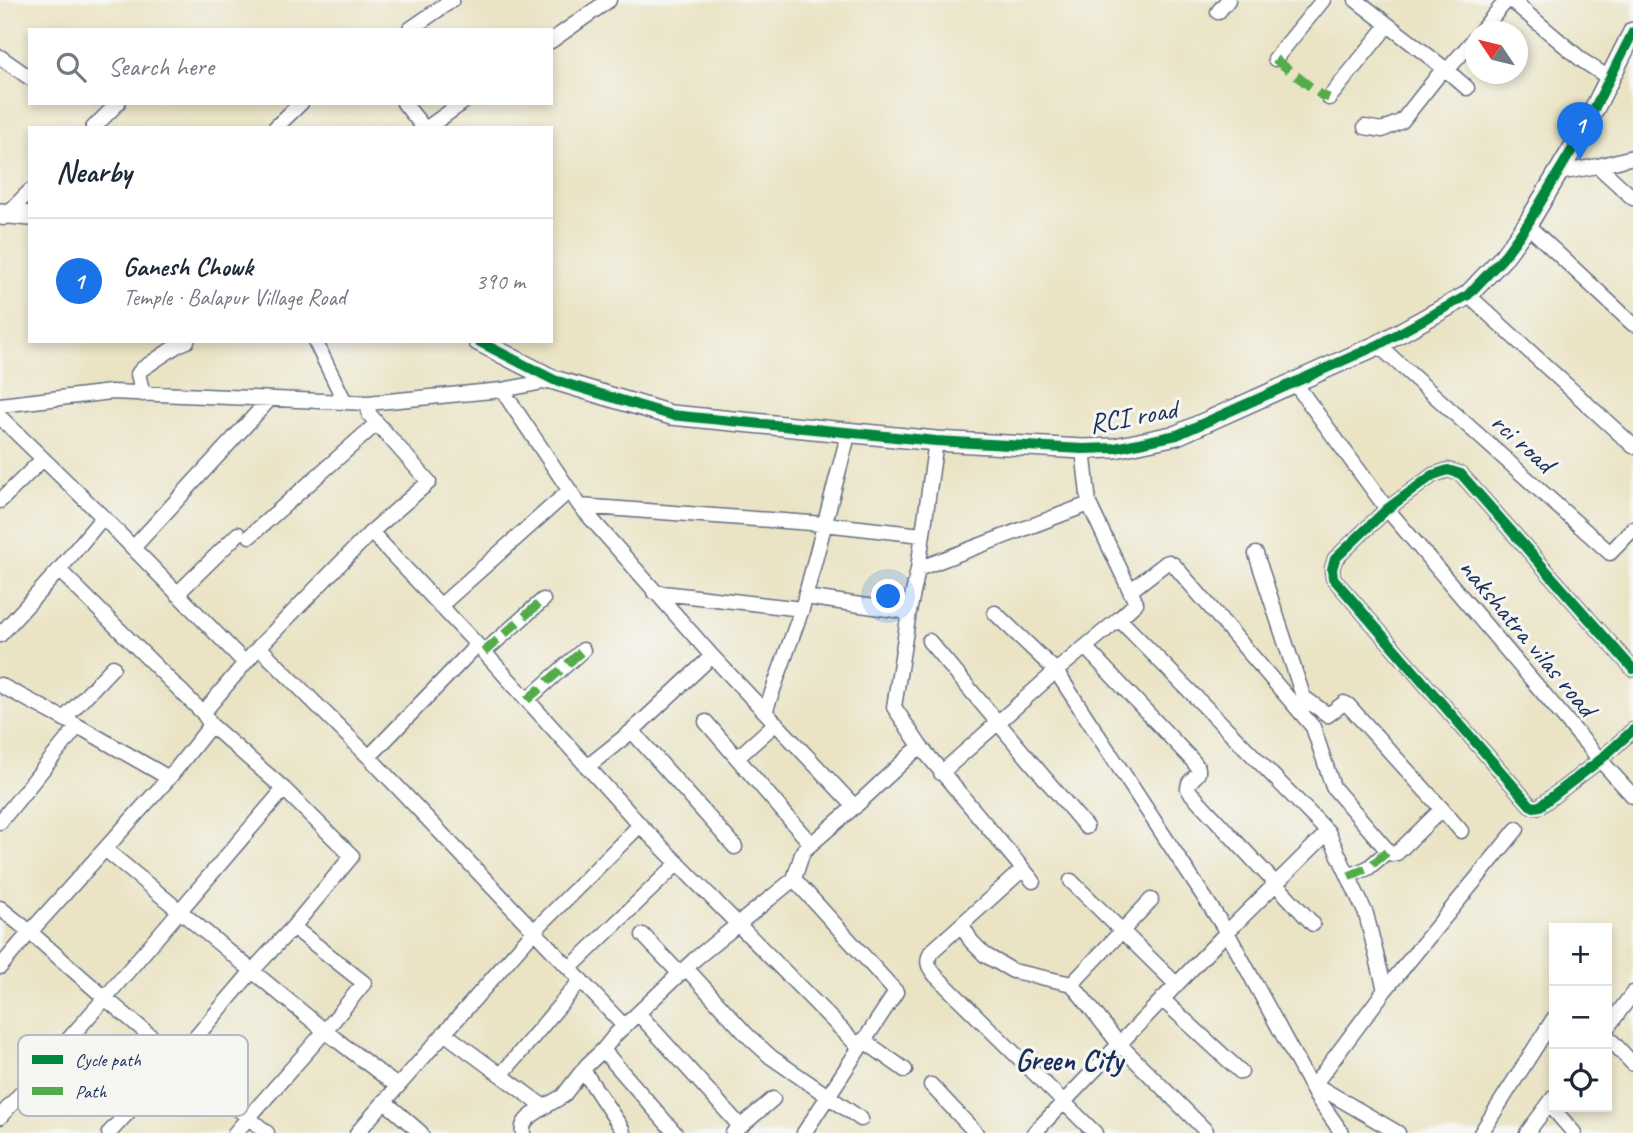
<!DOCTYPE html>
<meta charset="utf-8">
<style>
:root{--surface:#fff;--page:#f2f2f3;--text:#1f2937;--muted:#747a83;--line:#e0e1e3;--accent:#1a73e8}
body{margin:0;font-family:Caveat,sans-serif;background:var(--page);color:var(--text)}
.controls{position:absolute;right:21px;bottom:21px;display:grid;overflow:hidden;border-radius:0px;box-shadow:0 4px 10px #0003}
.controls button{width:63px;height:63px;display:grid;place-items:center;padding:0;border:0;border-bottom:2px solid var(--line);background:var(--surface);color:var(--text);font:35px sans-serif}
.compass{position:absolute;left:1465px;top:21px;width:63px;height:63px;border-radius:50%;background:var(--surface);box-shadow:0 4px 10px #0003;rotate:305deg}
.you{position:absolute;left:889px;top:597px;width:24px;height:24px;margin:-18px;border:5px solid #fff;border-radius:50%;background:#1a73e8;box-shadow:0 0 0 10px #1a73e833}
.badge{display:grid;place-items:center;width:46px;height:46px;border-radius:50%;background:var(--accent);color:#fff;font-size:23px;font-weight:700}
.pin{position:absolute;translate:-50% -58px;filter:drop-shadow(0 2px 4px #0008)}
.pin::after{content:'';position:absolute;top:37px;width:24px;height:21px;background:inherit;clip-path:polygon(0 0,100% 0,50% 100%)}
.list{margin:0;padding:0;list-style:none}
h2{display:flex;justify-content:space-between;align-items:center;height:91px;margin:0;padding:0 28px;font-size:30px}
h2 small{font-size:23px;font-weight:400;color:var(--muted)}
.list li{display:grid;grid-template-columns:46px 1fr auto;gap:21px;align-items:center;box-sizing:border-box;height:126px;padding:0 28px;border-top:2px solid var(--line)}
.list b{display:block;font-size:26px;white-space:nowrap}
.list p{margin:0;font-size:23px;white-space:nowrap;color:var(--muted)}
.list em{font-size:23px;font-style:normal;color:var(--muted)}
.icon{flex:none;width:38px;height:38px;fill:none;stroke:currentColor;stroke-width:2;stroke-linecap:round;stroke-linejoin:round}
.map{position:relative;flex:none;width:1633px;height:1133px;overflow:hidden}
.search{position:absolute;background:var(--surface);box-shadow:0 4px 10px #0003;left:28px;top:28px;width:525px;height:77px;display:flex;align-items:center;gap:18px;box-sizing:border-box;padding:0 24px;border-radius:0px;color:var(--muted);font-size:26px}
.panel{position:absolute;background:var(--surface);box-shadow:0 4px 10px #0003;left:28px;top:126px;width:525px;height:217px;border-radius:0px}
.map>svg:first-child{display:block}
</style>
<div class="map">
<svg width="1633" height="1133" viewBox="0 0 1633 1133">
<rect width="100%" height="100%" fill="#f6f6f2"/>
<filter id="ink" filterUnits="userSpaceOnUse"><feTurbulence type="fractalNoise" baseFrequency=".0143" numOctaves="2"/><feDisplacementMap in="SourceGraphic" scale="14" xChannelSelector="R" yChannelSelector="G"/><feConvolveMatrix kernelMatrix="1 2 1 2 8 2 1 2 1" color-interpolation-filters="sRGB"/></filter>
<filter id="wash" filterUnits="userSpaceOnUse"><feTurbulence type="fractalNoise" baseFrequency=".00686" numOctaves="4" result="noise"/><feDisplacementMap in="SourceGraphic" scale="28" xChannelSelector="R" yChannelSelector="G"/><feGaussianBlur stdDeviation="1.57" result="paint"/><feColorMatrix in="noise" values="0 0 0 0 0 0 0 0 0 0 0 0 0 0 0 0 0 1.4 0 .05"/><feComposite in="paint" operator="in"/></filter>
<g filter="url(#wash)">
<rect width="100%" height="100%" fill="#eae3c4"/>
</g>
<g filter="url(#ink)">
<g fill="none" stroke-linecap="round" stroke-linejoin="round">
<g stroke="#636e82" stroke-width="17">
<path id="street" d="M 1356,0 L 1444,68 L 1449,68 L 1476,37
M 1511,0 L 1583,61 L 1609,78
M 1218,12 L 1228,0
M 409,30 L 452,0
M 1480,32 L 1507,0
M 551,41 L 609,0
M 0,57 L 30,78
M 1275,59 L 1323,0
M 1329,98 L 1388,25
M 404,103 L 424,128
M 1365,127 L 1382,130 L 1402,121 L 1444,68 L 1467,88
M 93,128 L 118,103
M 275,128 L 301,103
M 427,128 L 462,103
M 1598,166 L 1633,198
M 1558,173 L 1598,166 L 1633,157
M 3,218 L 30,191
M 1527,225 L 1633,324
M 1468,295 L 1633,446
M 315,341 L 345,402
M 1378,345 L 1610,553 L 1633,529
M 1294,382 L 1387,509 L 1600,760 L 1633,796
M 502,390 L 580,506 L 712,656 L 855,807
M 143,394 L 138,374 L 142,369 L 178,345 L 187,341
M 0,405 L 111,392 L 368,403 L 502,390 L 554,380
M 0,417 L 103,517 L 245,663 L 259,647 L 369,757
M 936,441 L 918,569 L 1089,504 L 1136,603 L 1119,619 L 1056,671 L 941,773
M 1083,449 L 1089,504
M 0,501 L 43,459
M 580,506 L 824,524 L 922,535
M 371,532 L 484,652 L 640,825 L 859,1047
M 250,536 L 376,424
M 133,548 L 269,400
M 1256,554 L 1306,705
M 918,569 L 909,612 L 894,707 L 920,746 L 1033,881
M 59,570 L 203,713 L 211,725 L 284,789 L 352,856 L 293,927 L 253,970 L 178,1058 L 109,1133
M 1130,591 L 1166,563 L 1169,562 L 1174,565 L 1313,727 L 1333,787 L 1388,851 L 1392,854 L 1397,853 L 1442,809 L 1348,705 L 1344,703 L 1328,715 L 1303,697
M 654,592 L 802,609
M 177,594 L 238,534
M 805,597 L 909,612
M 440,606 L 569,491
M 995,613 L 1056,671 L 1227,932 L 1316,1096 L 1342,1133
M 1119,619 L 1328,832 L 1366,914 L 1385,990
M 0,635 L 59,570 L 103,517
M 929,641 L 1086,827
M 477,645 L 369,757 L 624,1026
M 259,647 L 371,532 L 429,482 L 369,414 L 368,403
M 1085,647 L 1193,761 L 1198,768 L 1198,773 L 1189,783 L 1188,788 L 1190,792 L 1313,924
M 484,652 L 543,600
M 1633,669 L 1461,474 L 1448,470 L 1433,475 L 1387,509 L 1335,559 L 1332,569 L 1333,578 L 1530,805 L 1534,807 L 1540,806 L 1600,760 L 1633,730
M 0,685 L 78,726 L 169,778
M 527,700 L 583,650
M 765,712 L 802,609 L 849,432
M 203,713 L 245,663
M 64,719 L 113,667
M 706,722 L 811,844
M 632,731 L 735,847
M 737,758 L 776,723
M 587,767 L 632,731 L 712,656
M 1442,809 L 1461,831
M 0,822 L 78,726
M 106,850 L 325,1031 L 397,1086
M 1023,869 L 931,952 C 926,962 928,966 935,975 L 1095,1133
M 1349,876 L 1368,868 L 1388,851
M 794,879 L 896,992 L 804,1133
M 1071,881 L 1176,984
M 0,908 L 30,932 L 105,998 L 267,1133
M 962,925 L 971,941 L 985,955 L 1013,971 L 1072,984 L 1119,1044 L 1206,1131
M 643,935 L 680,974
M 0,967 L 30,932 L 169,778 L 211,725
M 570,968 L 678,863
M 686,968 L 747,1035 L 771,1057 L 861,1119
M 1072,984 L 1151,900
M 1162,999 L 1241,1072
M 638,1013 L 740,1126
M 1607,1028 L 1633,993
M 444,1033 L 544,1107 C 535,1114 520,1120 523,1133
M 1607,1036 L 1633,1064
M 863,1040 L 905,1070
M 603,1050 L 675,1133
M 583,1070 L 622,1129 L 623,1133
M 501,1075 L 581,980
M 931,1085 L 976,1133
M 1314,1085 L 1385,990 L 1517,829
M 1312,1087 L 1314,1085 L 1319,1087 L 1398,1133
M 384,1101 L 421,1133
M 1549,1104 L 1574,1133
M 544,1107 L 563,1096 L 587,1065 L 603,1050 L 615,1035 L 695,959 L 794,879 L 803,851 L 861,801 L 920,746
M 0,1117 L 105,998 L 284,789
M 235,1133 L 325,1031 L 364,983 L 293,927
M 357,1133 L 534,931 L 640,825
M 733,1133 L 773,1099
M 1034,1133 L 1227,932 L 1328,832
M 1481,1133 L 1554,1018
M 1527,1133 L 1554,1097"/>
</g>
<g stroke="#636e82" stroke-width="22">
<path id="secondary" d="M 0,213 L 30,216
M 478,341 L 554,380 L 671,415 L 936,441 L 1083,449 L 1115,448 L 1177,435 L 1378,345 L 1468,295 L 1502,259 L 1527,225 L 1582,133 L 1633,32"/>
</g>
<use href="#street" stroke="#fff" stroke-width="14"/>
<use href="#secondary" stroke="#fff" stroke-width="19"/>
<path stroke="#52ab49" stroke-width="9" stroke-dasharray="18 9" stroke-linecap="butt" d="M 1275,59 L 1321,95 L 1329,98
M 484,652 L 543,600
M 527,700 L 583,650
M 1349,876 L 1368,868 L 1388,851"/>
<g stroke="#f6f6f2" stroke-width="15">
<path id="cycleway" d="M 478,341 L 554,380 L 671,415 L 936,441 L 1083,449 L 1115,448 L 1177,435 L 1378,345 L 1468,295 L 1502,259 L 1527,225 L 1582,133 L 1633,32
M 1633,669 L 1461,474 L 1448,470 L 1433,475 L 1387,509 L 1335,559 L 1332,569 L 1333,578 L 1530,805 L 1534,807 L 1540,806 L 1600,760 L 1633,730"/>
</g>
<use href="#cycleway" stroke="#00873e" stroke-width="10"/>
</g>
</g>
<g text-anchor="middle" dominant-baseline="central" stroke-width="6" stroke-linejoin="round" paint-order="stroke">
<g font-size="28" fill="#1b2f5e" stroke="#f6f6f2">
<text transform="translate(1133 416) rotate(-10)">RCI road</text>
<text transform="translate(1523 442) rotate(42)">rci road</text>
<text transform="translate(1528 637) rotate(50)">nakshatra vilas road</text>
</g>
<g font-size="30" font-weight="bold" fill="#1b2f5e" stroke="#f6f6f2">
<text x="1069" y="1060">Green City</text>
</g>
</g>
<rect x="18" y="1035" width="230" height="81" rx="10" fill="#f6f6f2" stroke="#b4bac6" stroke-width="2"/>
<rect x="32" y="1055" width="31" height="9" fill="#00873e"/>
<rect x="32" y="1087" width="31" height="8" fill="#52ab49"/>
<g font-size="19" fill="#1b2f5e">
<text x="75" y="1066">Cycle path</text>
<text x="75" y="1098">Path</text>
</g>
</svg>
<div class="controls">
<button>+</button>
<button>−</button>
<button><svg class="icon" aria-label="locate" viewBox="0 0 24 24"><circle cx="12" cy="12" r="6"/><path d="M12 2v4M12 18v4M2 12h4M18 12h4"/></svg></button>
</div>
<svg class="compass" viewBox="-18 -18 36 36"><path d="M0-13l5 13h-10z" fill="#e53935"/><path d="M0 13l5-13h-10z" fill="#747a83"/></svg>
<div class="you"></div>
<div class="pin badge" style="left:1580px;top:160px">1</div>
<div class="search"><svg class="icon" aria-label="search" viewBox="0 0 24 24"><circle cx="10" cy="10" r="6"/><path d="M15 15l6 6"/></svg>Search here</div>
<section class="panel">
<h2>Nearby<small></small></h2>
<ul class="list">
<li><span class="badge">1</span><div><b>Ganesh Chowk</b><p>Temple · Balapur Village Road</p></div><em>390 m</em></li>
</ul>
</section>
</div>
